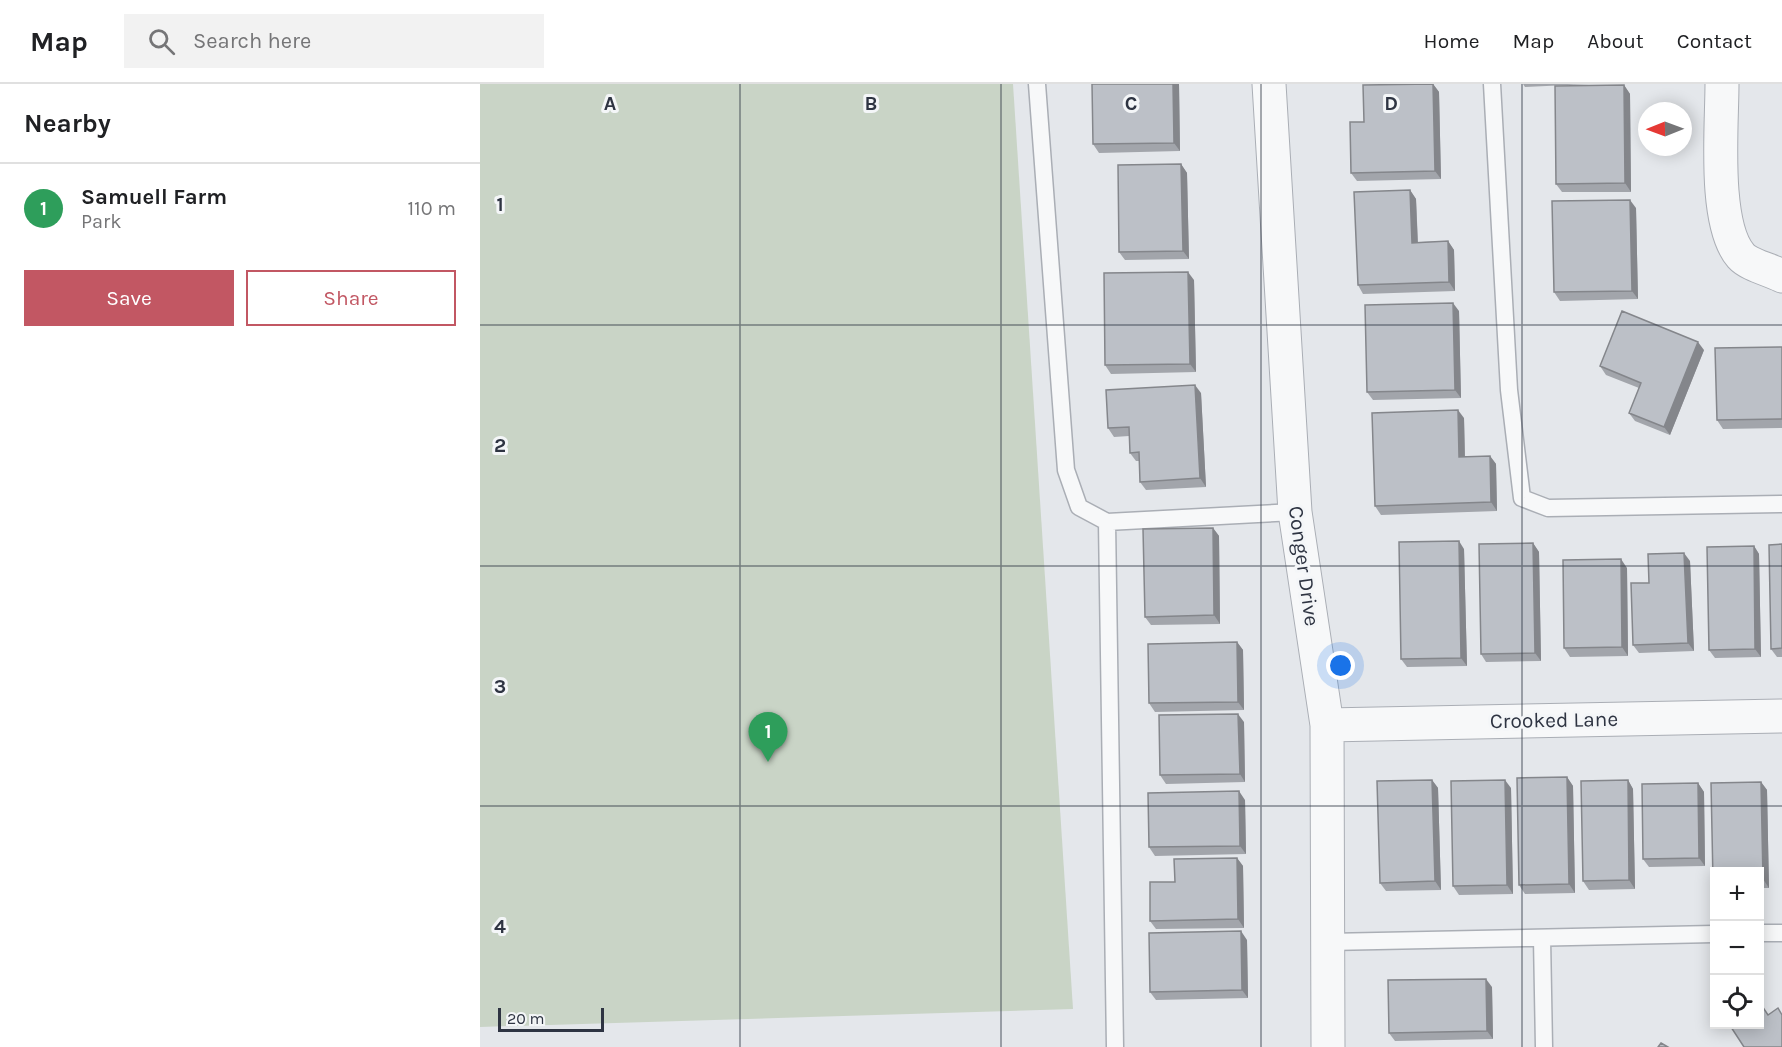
<!DOCTYPE html>
<meta charset="utf-8">
<style>
:root{--surface:#fff;--page:#f2f2f2;--text:#202124;--muted:#757577;--line:#e0e0e0;--accent:#c25763}
body{margin:0;font-family:Karla,sans-serif;background:var(--page);color:var(--text)}
.controls{position:absolute;right:18px;bottom:18px;display:grid;overflow:hidden;border-radius:0px;box-shadow:0 3px 15px #0003}
.controls button{width:54px;height:54px;display:grid;place-items:center;padding:0;border:0;border-bottom:2px solid var(--line);background:var(--surface);color:var(--text);font:30px sans-serif}
.compass{position:absolute;left:1158px;top:18px;width:54px;height:54px;border-radius:50%;background:var(--surface);box-shadow:0 3px 15px #0003;rotate:269deg}
.scale{position:absolute;left:18px;bottom:15px;width:106px;box-sizing:border-box;padding-left:6px;border:3px solid #2e3442;border-top:0;font-size:16px;line-height:21px;white-space:nowrap;color:#2e3442;-webkit-text-stroke:4px #f4f6f8;paint-order:stroke}
.you{position:absolute;left:861px;top:582px;width:21px;height:21px;margin:-15px;border:4px solid #fff;border-radius:50%;background:#1a73e8;box-shadow:0 0 0 9px #1a73e833}
.badge{display:grid;place-items:center;width:39px;height:39px;border-radius:50%;background:var(--accent);color:#fff;font-size:20px;font-weight:700}
.pin{position:absolute;translate:-50% -50px;filter:drop-shadow(0 2px 3px #0008)}
.pin::after{content:'';position:absolute;top:32px;width:21px;height:18px;background:inherit;clip-path:polygon(0 0,100% 0,50% 100%)}
.list{margin:0;padding:0;list-style:none}
h2{display:flex;justify-content:space-between;align-items:center;height:78px;margin:0;padding:0 24px;font-size:26px}
h2 small{font-size:20px;font-weight:400;color:var(--muted)}
.list li{display:grid;grid-template-columns:39px 1fr auto;gap:18px;align-items:center;box-sizing:border-box;height:90px;padding:0 24px;border-top:2px solid var(--line)}
.list b{display:block;font-size:22px;white-space:nowrap}
.list p{margin:0;font-size:20px;white-space:nowrap;color:var(--muted)}
.list em{font-size:20px;font-style:normal;color:var(--muted)}
.actions{display:flex;gap:12px;padding:18px 24px}
.actions a{flex:1;padding:14px 0;border:2px solid var(--accent);border-radius:0px;text-align:center;font-size:21px;color:var(--accent)}
.actions .main{background:var(--accent);color:#fff}
.icon{flex:none;width:33px;height:33px;fill:none;stroke:currentColor;stroke-width:2;stroke-linecap:round;stroke-linejoin:round}
.map{position:relative;flex:none;width:1302px;height:963px;overflow:hidden}
header{display:flex;align-items:center;gap:36px;box-sizing:border-box;height:84px;padding:0 30px;background:var(--surface);border-bottom:2px solid var(--line)}
header strong{font-size:28px}
nav{display:flex;gap:33px;margin-inline-start:auto;font-size:21px}
.search{width:420px;height:54px;background:var(--page);display:flex;align-items:center;gap:15px;box-sizing:border-box;padding:0 21px;border-radius:0px;color:var(--muted);font-size:22px}
main{display:flex}
aside{flex:1;background:var(--surface)}
.map>svg:first-child{display:block}
</style>
<header>
<strong>Map</strong>
<div class="search"><svg class="icon" aria-label="search" viewBox="0 0 24 24"><circle cx="10" cy="10" r="6"/><path d="M15 15l6 6"/></svg>Search here</div>
<nav><a>Home</a><a>Map</a><a>About</a><a>Contact</a></nav>
</header>
<main>
<aside>
<h2>Nearby<small></small></h2>
<ul class="list">
<li><span class="badge" style="background:#2e9e5b">1</span><div><b>Samuell Farm</b><p>Park</p></div><em>110 m</em></li>
</ul>
<div class="actions"><a class="main">Save</a><a>Share</a></div>
</aside>
<div class="map">
<svg width="1302" height="963" viewBox="0 0 1302 963">
<rect width="100%" height="100%" fill="#e4e7eb"/>
<path fill="#c9d4c6" d="M 0,0 L 533,0 L 593,925 L 0,943 Z"/>
<g fill="none" stroke-linecap="round" stroke-linejoin="round">
<g stroke="#aaaeb5" stroke-width="19">
<path id="lane" d="M 557,0 L 586,386 L 599,423 L 627,438 L 635,963
M 1012,0 L 1029,306 L 1042,414 L 1068,424 L 1302,420
M 627,438 L 815,428
M 1280,849 L 1302,849
M 1062,854 L 1064,963
M 848,858 L 1234,850"/>
</g>
<g stroke="#aaaeb5" stroke-width="35">
<path id="street" d="M 789,0 L 815,428 L 847,641 L 848,963
M 1242,0 C 1242,42 1233,140 1261,172 C 1269,181 1291,186 1302,192
M 847,641 L 1302,632"/>
</g>
<use href="#lane" stroke="#f7f8f9" stroke-width="16"/>
<use href="#street" stroke="#f7f8f9" stroke-width="33"/>
</g>
<path fill="#a2a5ab" d="M 612,0 L 699,0 L 700,67 L 619,69 L 613,60 Z
M 953,0 L 959,8 L 961,95 L 877,97 L 871,89 Z
M 1043,0 L 1109,0 L 1045,3 Z
M 1144,1 L 1150,10 L 1151,108 L 1082,108 L 1076,100 Z
M 701,80 L 707,89 L 709,175 L 645,176 L 639,168 Z
M 930,106 L 936,115 L 938,158 L 968,157 L 974,166 L 975,207 L 883,210 L 878,201 Z
M 1156,124 L 1158,215 L 1080,217 L 1074,208 Z
M 714,196 L 716,288 L 631,290 L 625,281 Z
M 979,227 L 981,314 L 893,316 L 887,308 Z
M 1302,263 L 1302,344 L 1243,345 L 1237,336 Z
M 1224,266 L 1190,351 L 1155,337 L 1149,329 L 1159,304 L 1126,291 L 1120,282 Z
M 721,309 L 726,403 L 666,406 L 660,398 L 659,377 L 656,377 L 650,369 L 649,352 L 634,353 L 628,344 Z
M 984,334 L 985,372 L 1010,372 L 1016,380 L 1017,427 L 901,431 L 895,422 Z
M 733,444 L 739,452 L 740,540 L 671,541 L 665,533 Z
M 1053,459 L 1059,468 L 1061,577 L 1006,578 L 1001,570 Z
M 1302,460 L 1302,573 L 1297,573 L 1291,565 Z
M 1274,462 L 1279,470 L 1281,573 L 1235,574 L 1229,566 Z
M 984,465 L 987,582 L 927,583 L 921,575 Z
M 1210,477 L 1214,567 L 1159,569 L 1153,561 Z
M 1147,484 L 1148,572 L 1090,573 L 1084,564 Z
M 757,558 L 763,566 L 764,626 L 675,628 L 669,619 Z
M 764,638 L 765,698 L 686,700 L 680,691 Z
M 1087,693 L 1093,702 L 1095,809 L 1045,810 L 1039,801 Z
M 952,696 L 958,704 L 961,806 L 906,807 L 900,799 Z
M 1148,696 L 1153,705 L 1155,805 L 1109,806 L 1103,797 Z
M 1281,698 L 1287,706 L 1289,804 L 1280,804 L 1280,788 L 1234,788 L 1234,799 L 1233,796 L 1231,699 Z
M 1218,699 L 1224,708 L 1225,782 L 1169,783 L 1163,775 Z
M 1031,704 L 1033,810 L 979,811 L 973,802 Z
M 765,716 L 766,770 L 675,772 L 669,763 Z
M 757,774 L 763,782 L 764,844 L 676,845 L 670,837 L 695,798 Z
M 767,856 L 768,914 L 676,916 L 670,908 Z
M 1012,903 L 1013,955 L 915,957 L 909,949 Z"/>
<path fill="#84868b" d="M 693,0 L 699,0 L 700,67 L 694,59 Z
M 953,0 L 959,8 L 961,95 L 955,87 Z
M 1144,1 L 1150,10 L 1151,108 L 1145,99 Z
M 701,80 L 707,89 L 709,175 L 703,167 Z
M 930,106 L 936,115 L 938,167 L 932,159 Z
M 1150,116 L 1156,124 L 1158,215 L 1152,207 Z
M 968,157 L 974,166 L 975,207 L 969,198 Z
M 708,188 L 714,196 L 716,288 L 710,280 Z
M 973,219 L 979,227 L 981,314 L 975,306 Z
M 1218,258 L 1224,266 L 1190,351 L 1184,343 Z
M 715,301 L 721,309 L 726,403 L 720,394 Z
M 978,326 L 984,334 L 985,381 L 979,373 Z
M 1010,372 L 1016,380 L 1017,427 L 1011,418 Z
M 733,444 L 739,452 L 740,540 L 734,531 Z
M 979,457 L 984,465 L 987,582 L 981,574 Z
M 1053,459 L 1059,468 L 1061,577 L 1055,569 Z
M 1274,462 L 1279,470 L 1281,573 L 1275,565 Z
M 1204,469 L 1210,477 L 1214,567 L 1208,559 Z
M 1141,475 L 1147,484 L 1148,572 L 1142,563 Z
M 757,558 L 763,566 L 764,626 L 758,618 Z
M 758,630 L 764,638 L 765,698 L 760,690 Z
M 1087,693 L 1093,702 L 1095,809 L 1089,800 Z
M 952,696 L 958,704 L 961,806 L 955,797 Z
M 1025,696 L 1031,704 L 1033,810 L 1027,801 Z
M 1148,696 L 1153,705 L 1155,805 L 1149,796 Z
M 1281,698 L 1287,706 L 1289,804 L 1283,795 Z
M 1218,699 L 1224,708 L 1225,782 L 1219,774 Z
M 759,707 L 765,716 L 766,770 L 760,762 Z
M 757,774 L 763,782 L 764,844 L 758,835 Z
M 761,847 L 767,856 L 768,914 L 762,906 Z
M 1006,895 L 1012,903 L 1013,955 L 1007,947 Z"/>
<path fill="#bcc0c7" stroke="#84868b" stroke-width="1.5" d="M 612,0 L 693,0 L 694,59 L 613,60 Z
M 953,0 L 955,87 L 871,89 L 870,38 L 884,38 L 883,1 Z
M 1144,1 L 1145,99 L 1076,100 L 1075,2 Z
M 701,80 L 703,167 L 639,168 L 638,81 Z
M 930,106 L 932,159 L 968,157 L 969,198 L 878,201 L 874,108 Z
M 1150,116 L 1152,207 L 1074,208 L 1072,117 Z
M 708,188 L 710,280 L 625,281 L 624,189 Z
M 973,219 L 975,306 L 887,308 L 885,221 Z
M 1142,227 L 1218,258 L 1184,343 L 1149,329 L 1161,299 L 1120,282 Z
M 1302,263 L 1302,335 L 1237,336 L 1235,264 Z
M 715,301 L 720,394 L 660,398 L 659,368 L 650,369 L 649,343 L 628,344 L 626,306 Z
M 978,326 L 979,373 L 1010,372 L 1011,418 L 895,422 L 892,329 Z
M 733,444 L 734,531 L 665,533 L 663,445 Z
M 979,457 L 981,574 L 921,575 L 919,458 Z
M 1053,459 L 1055,569 L 1001,570 L 999,460 Z
M 1302,460 L 1302,564 L 1291,565 L 1289,461 Z
M 1274,462 L 1275,565 L 1229,566 L 1227,463 Z
M 1204,469 L 1208,559 L 1153,561 L 1151,499 L 1169,499 L 1168,470 Z
M 1141,475 L 1142,563 L 1084,564 L 1083,476 Z
M 757,558 L 758,618 L 669,619 L 668,560 Z
M 758,630 L 760,690 L 680,691 L 679,631 Z
M 1087,693 L 1089,800 L 1039,801 L 1037,694 Z
M 952,696 L 955,797 L 900,799 L 897,697 Z
M 1025,696 L 1027,801 L 973,802 L 971,697 Z
M 1148,696 L 1149,796 L 1103,797 L 1101,697 Z
M 1281,698 L 1283,795 L 1280,795 L 1280,788 L 1234,788 L 1234,796 L 1233,796 L 1231,699 Z
M 1218,699 L 1219,774 L 1163,775 L 1162,700 Z
M 759,707 L 760,762 L 669,763 L 668,709 Z
M 757,774 L 758,835 L 670,837 L 670,798 L 695,798 L 694,775 Z
M 761,847 L 762,906 L 670,908 L 669,849 Z
M 1006,895 L 1007,947 L 909,949 L 908,896 Z
M 1280,919 L 1288,931 L 1298,924 L 1302,931 L 1302,963 L 1264,963 L 1249,940 L 1280,940 Z
M 1181,959 L 1188,963 L 1178,963 Z"/>
<path fill="none" stroke="#2e3442" stroke-width="1.5" stroke-opacity="0.55" d="M 260,0 L 260,963M 521,0 L 521,963M 781,0 L 781,963M 1042,0 L 1042,963M 0,241 L 1302,241M 0,482 L 1302,482M 0,722 L 1302,722"/>
<g text-anchor="middle" dominant-baseline="central" stroke-width="6" stroke-linejoin="round" paint-order="stroke">
<g font-size="21" fill="#2e3442" stroke="#f4f6f8">
<text transform="translate(824 482) rotate(82)">Conger Drive</text>
<text transform="translate(1074 636) rotate(-1)">Crooked Lane</text>
</g>
</g>
<g font-size="20" text-anchor="middle" font-weight="bold" fill="#2e3442" stroke="#f4f6f8" stroke-width="6" stroke-linejoin="round" paint-order="stroke">
<text x="130" y="26">A</text>
<text x="391" y="26">B</text>
<text x="651" y="26">C</text>
<text x="911" y="26">D</text>
<text x="20" y="127">1</text>
<text x="20" y="368">2</text>
<text x="20" y="609">3</text>
<text x="20" y="849">4</text>
</g>
</svg>
<div class="controls">
<button>+</button>
<button>−</button>
<button><svg class="icon" aria-label="locate" viewBox="0 0 24 24"><circle cx="12" cy="12" r="6"/><path d="M12 2v4M12 18v4M2 12h4M18 12h4"/></svg></button>
</div>
<svg class="compass" viewBox="-18 -18 36 36"><path d="M0-13l5 13h-10z" fill="#e53935"/><path d="M0 13l5-13h-10z" fill="#757577"/></svg>
<div class="scale">20 m</div>
<div class="you"></div>
<div class="pin badge" style="left:288px;top:678px;background:#2e9e5b">1</div>
</div>
</main>
